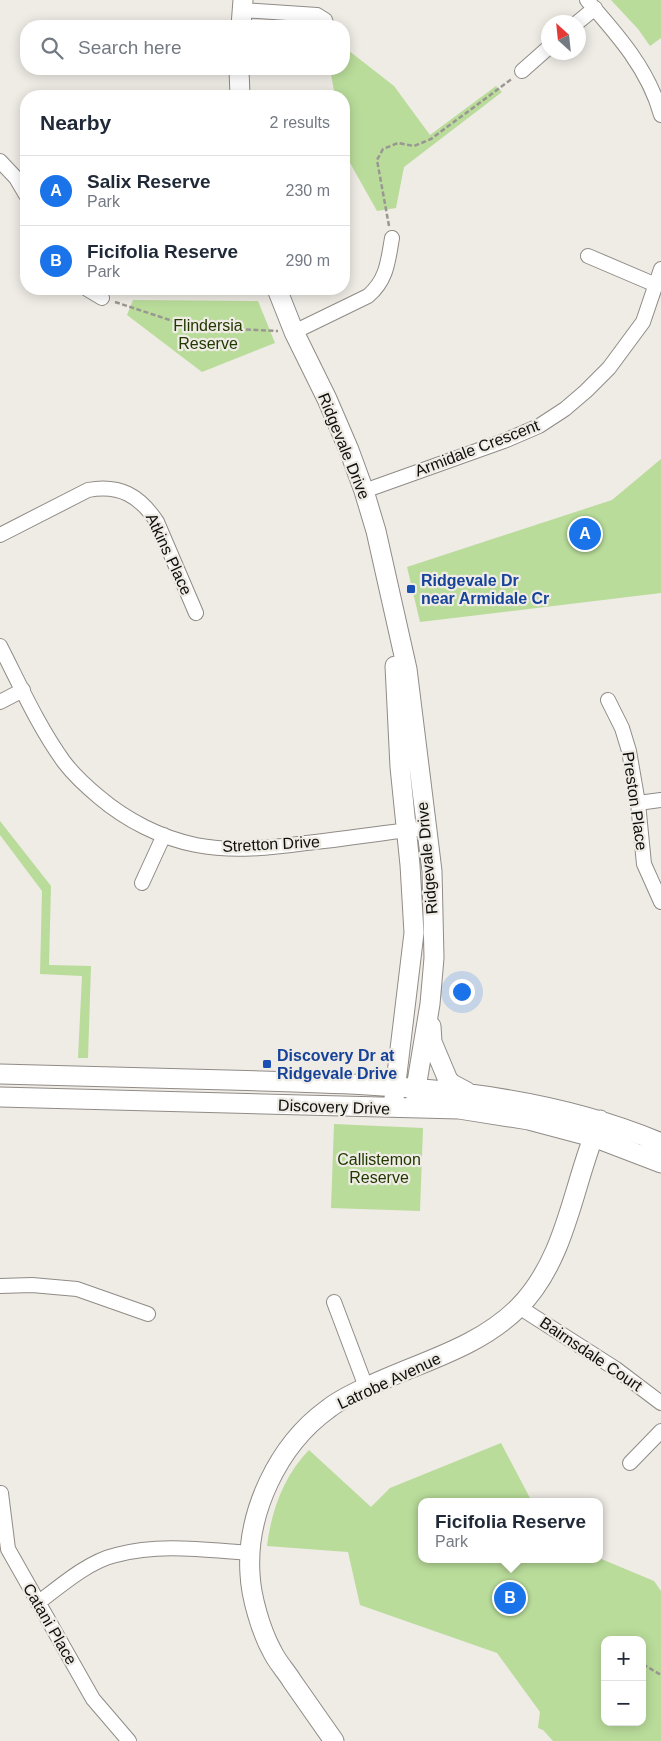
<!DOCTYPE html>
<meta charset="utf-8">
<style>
:root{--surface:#fff;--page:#f2f2f3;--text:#1f2937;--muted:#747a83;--line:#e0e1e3;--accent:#1a73e8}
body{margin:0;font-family:Helvetica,sans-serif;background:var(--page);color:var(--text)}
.controls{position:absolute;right:15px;bottom:15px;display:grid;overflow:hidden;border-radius:10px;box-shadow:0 2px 12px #0003}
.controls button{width:45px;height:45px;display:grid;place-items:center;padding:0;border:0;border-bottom:1px solid var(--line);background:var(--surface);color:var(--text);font:25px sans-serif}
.compass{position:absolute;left:541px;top:15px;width:45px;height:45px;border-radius:50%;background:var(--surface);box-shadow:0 2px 12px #0003;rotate:333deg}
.you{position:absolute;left:461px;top:991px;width:18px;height:18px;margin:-12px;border:4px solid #fff;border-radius:50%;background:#1a73e8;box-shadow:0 0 0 8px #1a73e833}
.badge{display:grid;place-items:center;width:32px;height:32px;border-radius:50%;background:var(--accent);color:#fff;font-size:16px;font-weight:700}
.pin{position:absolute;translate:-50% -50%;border:2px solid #fff;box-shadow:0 1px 5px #0006}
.popup{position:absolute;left:418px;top:1498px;width:185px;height:65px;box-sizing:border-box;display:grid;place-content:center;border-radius:10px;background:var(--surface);filter:drop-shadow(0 1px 4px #0005);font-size:16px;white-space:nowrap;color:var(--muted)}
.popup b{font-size:19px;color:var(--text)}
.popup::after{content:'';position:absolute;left:50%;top:100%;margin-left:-10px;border:10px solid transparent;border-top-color:var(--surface)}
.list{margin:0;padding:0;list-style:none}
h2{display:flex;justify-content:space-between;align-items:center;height:65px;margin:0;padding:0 20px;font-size:21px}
h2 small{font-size:16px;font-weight:400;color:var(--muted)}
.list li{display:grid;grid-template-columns:32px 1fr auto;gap:15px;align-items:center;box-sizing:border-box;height:70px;padding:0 20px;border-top:1px solid var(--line)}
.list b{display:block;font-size:19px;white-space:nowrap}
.list p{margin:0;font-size:16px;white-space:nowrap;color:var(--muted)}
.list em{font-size:16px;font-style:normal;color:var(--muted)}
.icon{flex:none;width:28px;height:28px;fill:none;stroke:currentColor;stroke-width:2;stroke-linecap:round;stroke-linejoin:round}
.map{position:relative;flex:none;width:661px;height:1741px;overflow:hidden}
.search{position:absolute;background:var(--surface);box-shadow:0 2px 12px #0003;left:20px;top:20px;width:330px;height:55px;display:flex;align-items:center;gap:12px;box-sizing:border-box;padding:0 18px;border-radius:20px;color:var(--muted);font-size:19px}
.panel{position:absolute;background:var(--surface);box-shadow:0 2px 12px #0003;left:20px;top:90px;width:330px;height:205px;border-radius:20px}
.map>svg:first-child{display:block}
</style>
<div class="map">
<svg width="661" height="1741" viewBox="0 0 661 1741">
<rect width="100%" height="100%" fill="#efebe5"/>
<path fill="#b9dc9a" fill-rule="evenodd" d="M 611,0 L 661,0 L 661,38 L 650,46 L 638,29 Z
M 344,47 L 394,86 L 430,135 L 496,86 L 502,92 L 404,167 L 396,208 L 377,211 L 345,154 L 344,96 L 335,96 L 330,69 L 344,69 Z
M 133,300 L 258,301 L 275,343 L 202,372 L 127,315 Z
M 661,459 L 661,593 L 420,622 L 407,567 L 612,500 Z
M 0,821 L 51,886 L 49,965 L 91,966 L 88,1058 L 78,1058 L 82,976 L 40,974 L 42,891 L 0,835 Z
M 334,1124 L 423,1128 L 420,1211 L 331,1208 Z
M 501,1443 L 532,1502 L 421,1502 L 421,1559 L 599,1558 L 654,1581 L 661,1591 L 661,1741 L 553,1741 L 543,1730 L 538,1728 L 540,1712 L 497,1653 L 360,1605 L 348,1552 L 267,1546 C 271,1512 284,1475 309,1450 L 371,1507 L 390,1488 ZM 605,1640 L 642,1640 L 642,1722 L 605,1722 Z"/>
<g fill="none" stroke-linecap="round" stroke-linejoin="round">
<g stroke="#908b86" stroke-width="16">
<path id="street" d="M 587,0 C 617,34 649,70 661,115
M 242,10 L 317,15 L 325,20 L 327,26
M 578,22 L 595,8
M 522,71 L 548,48
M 0,161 L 16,178 L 26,195
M 588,256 L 656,285
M 87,289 L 102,298
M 294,332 L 368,296 C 387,280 388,261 392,238
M 364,491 L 504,441 L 539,426 L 565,409 L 586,391 L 609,368 L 643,322 L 661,269
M 0,535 L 88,490 C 120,484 140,496 157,522 L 196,613
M 0,646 C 20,685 38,726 64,762 C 74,775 87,787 99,797 C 126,820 161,838 196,845 C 233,852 270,848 306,843 C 346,839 386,832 426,828
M 608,700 L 622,728 L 629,751 L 638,803 L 644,864 L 661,902
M 0,702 L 23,690
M 638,803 L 661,800
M 142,883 L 164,835
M 0,1286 L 32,1285 L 77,1289 L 148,1314
M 334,1302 L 366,1387
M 519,1307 L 616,1369 L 661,1403
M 630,1463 L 661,1431
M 1,1493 L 8,1549 L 93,1699 L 129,1741
M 38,1603 C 60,1586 89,1561 116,1555 C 160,1543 206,1550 250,1553"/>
</g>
<g stroke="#908b86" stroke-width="21">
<path id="secondary" d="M 241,26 L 243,0
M 239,69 L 240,96
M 277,289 L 294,332 L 327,399 L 349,450 L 364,491 L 376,531 L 407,669 L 432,871 L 434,958 L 430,1004 L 416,1088 L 416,1108
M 431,1026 L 432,1042 L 448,1080 L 452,1084 L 467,1092
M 0,1074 C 87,1076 174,1078 261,1081 C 396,1085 534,1089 661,1143
M 0,1097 L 459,1109 L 529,1120 L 593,1137 L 661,1163
M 394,1099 L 414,933 L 410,865 L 400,767 L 395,666
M 334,1741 C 320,1721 306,1701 292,1681 C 286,1671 277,1662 272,1651 C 261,1631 251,1597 250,1574 C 246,1513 278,1445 328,1409 C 339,1400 354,1393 367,1387 C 419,1362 477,1349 519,1307 C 568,1257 573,1181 600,1120"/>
</g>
<path stroke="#9a9792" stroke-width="2.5" stroke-dasharray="5 2.5" stroke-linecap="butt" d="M 389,226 L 377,160 L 383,149 L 398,143 L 414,146 L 431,139 L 513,78
M 115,302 L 191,327 L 278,331
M 643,1668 L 646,1666 L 661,1675"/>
<use href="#street" stroke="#fff" stroke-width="14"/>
<use href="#secondary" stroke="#fff" stroke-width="19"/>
</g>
<g fill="#1a4fb4" stroke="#efebe5" stroke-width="2">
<rect x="406" y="584" width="10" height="10" rx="2.5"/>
<rect x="262" y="1059" width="10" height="10" rx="2.5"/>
</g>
<g text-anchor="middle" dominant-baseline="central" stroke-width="4.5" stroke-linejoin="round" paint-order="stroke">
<g font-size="16" fill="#213901" stroke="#efebe5">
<text x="208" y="325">Flindersia<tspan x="208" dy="18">Reserve</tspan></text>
<text x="379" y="1159">Callistemon<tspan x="379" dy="18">Reserve</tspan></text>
</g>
<g font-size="16" fill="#0f0e0c" stroke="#efebe5">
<text transform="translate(344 446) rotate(68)">Ridgevale Drive</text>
<text transform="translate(477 448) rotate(-21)">Armidale Crescent</text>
<text transform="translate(169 554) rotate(65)">Atkins Place</text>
<text transform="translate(635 801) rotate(82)">Preston Place</text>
<text transform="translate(271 844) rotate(-3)">Stretton Drive</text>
<text transform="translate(427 858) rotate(-95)">Ridgevale Drive</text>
<text transform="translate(334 1107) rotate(2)">Discovery Drive</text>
<text transform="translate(591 1354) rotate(34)">Bairnsdale Court</text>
<text transform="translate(389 1381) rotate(-25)">Latrobe Avenue</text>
<text transform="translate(50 1624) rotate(60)">Catani Place</text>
</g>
<g font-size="16" font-weight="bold" fill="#164399" stroke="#efebe5" text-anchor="start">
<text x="421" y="580">Ridgevale Dr<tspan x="421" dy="18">near Armidale Cr</tspan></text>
<text x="277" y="1055">Discovery Dr at<tspan x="277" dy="18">Ridgevale Drive</tspan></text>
</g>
</g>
</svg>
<div class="controls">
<button>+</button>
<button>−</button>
</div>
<svg class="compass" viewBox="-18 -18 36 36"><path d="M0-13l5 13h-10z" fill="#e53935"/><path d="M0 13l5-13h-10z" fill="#747a83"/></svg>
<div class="you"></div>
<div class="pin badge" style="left:585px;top:534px">A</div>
<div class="pin badge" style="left:510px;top:1598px">B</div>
<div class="popup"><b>Ficifolia Reserve</b>Park</div>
<div class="search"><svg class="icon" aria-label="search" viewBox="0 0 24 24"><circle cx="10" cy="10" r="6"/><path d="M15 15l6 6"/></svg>Search here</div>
<section class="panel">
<h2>Nearby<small>2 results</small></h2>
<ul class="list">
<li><span class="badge">A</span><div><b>Salix Reserve</b><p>Park</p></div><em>230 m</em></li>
<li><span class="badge">B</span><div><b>Ficifolia Reserve</b><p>Park</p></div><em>290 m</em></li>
</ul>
</section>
</div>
